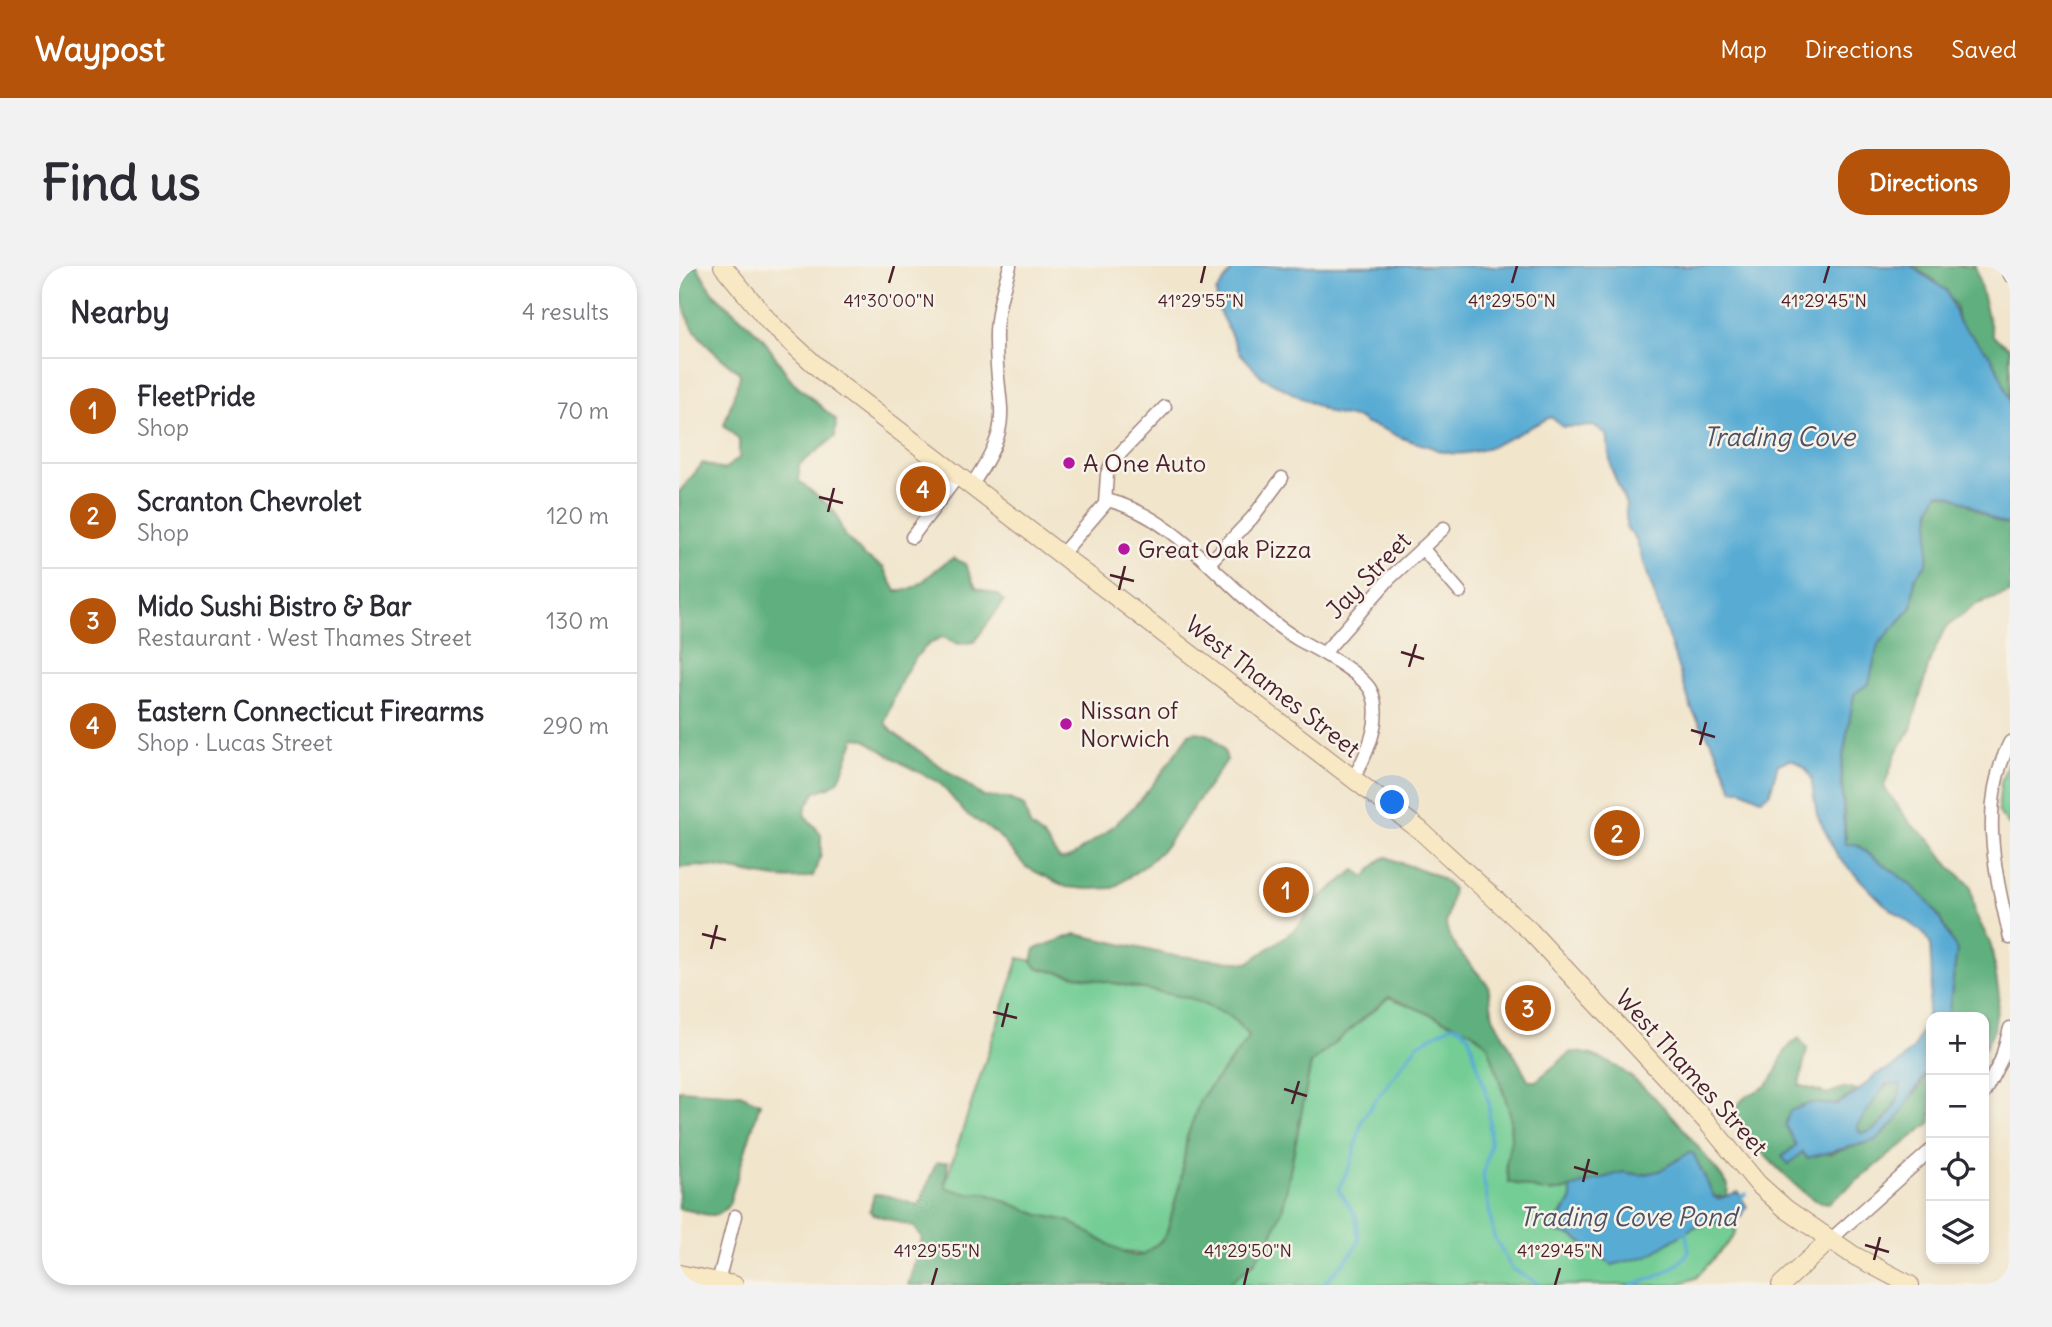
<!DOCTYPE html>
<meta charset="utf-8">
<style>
:root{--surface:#fff;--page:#f2f2f3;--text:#2b2b33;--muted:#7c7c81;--line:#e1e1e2;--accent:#b45309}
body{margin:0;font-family:Delius,sans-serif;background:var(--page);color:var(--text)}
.controls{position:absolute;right:21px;bottom:21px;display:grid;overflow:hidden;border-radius:14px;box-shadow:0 4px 10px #0003}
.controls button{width:63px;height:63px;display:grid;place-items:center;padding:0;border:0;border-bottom:2px solid var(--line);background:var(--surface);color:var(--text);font:35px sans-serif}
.you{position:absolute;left:714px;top:537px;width:24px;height:24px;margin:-18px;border:5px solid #fff;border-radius:50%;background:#1a73e8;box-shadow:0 0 0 10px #1a73e833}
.badge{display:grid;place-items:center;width:46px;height:46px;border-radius:50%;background:var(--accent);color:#fff;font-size:23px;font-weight:700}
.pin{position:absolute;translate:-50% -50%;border:4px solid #fff;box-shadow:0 2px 7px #0006}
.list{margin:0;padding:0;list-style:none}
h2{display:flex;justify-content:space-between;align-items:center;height:91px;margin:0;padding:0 28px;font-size:30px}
h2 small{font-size:23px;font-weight:400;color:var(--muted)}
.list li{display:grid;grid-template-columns:46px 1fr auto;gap:21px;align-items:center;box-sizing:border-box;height:105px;padding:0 28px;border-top:2px solid var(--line)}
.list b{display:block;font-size:26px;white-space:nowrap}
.list p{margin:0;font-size:23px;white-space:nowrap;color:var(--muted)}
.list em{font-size:23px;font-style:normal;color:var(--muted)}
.icon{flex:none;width:38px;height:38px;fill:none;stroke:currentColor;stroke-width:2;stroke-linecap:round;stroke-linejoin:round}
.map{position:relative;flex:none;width:1331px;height:1019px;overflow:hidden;border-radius:28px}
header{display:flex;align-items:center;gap:42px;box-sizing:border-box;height:98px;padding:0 35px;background:var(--accent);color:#fff}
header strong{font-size:33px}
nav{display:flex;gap:38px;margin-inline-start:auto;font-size:24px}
.intro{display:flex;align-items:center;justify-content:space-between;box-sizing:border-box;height:168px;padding:0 42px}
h1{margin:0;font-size:49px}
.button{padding:18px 32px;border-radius:28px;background:var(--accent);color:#fff;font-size:24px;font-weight:700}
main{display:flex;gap:42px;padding:0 42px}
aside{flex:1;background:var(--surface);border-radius:28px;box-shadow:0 4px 10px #0003}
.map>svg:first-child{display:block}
</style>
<header>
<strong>Waypost</strong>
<nav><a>Map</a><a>Directions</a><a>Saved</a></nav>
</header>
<div class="intro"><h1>Find us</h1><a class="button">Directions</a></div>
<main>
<aside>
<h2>Nearby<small>4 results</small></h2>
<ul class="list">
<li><span class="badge">1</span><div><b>FleetPride</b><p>Shop</p></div><em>70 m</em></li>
<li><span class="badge">2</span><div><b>Scranton Chevrolet</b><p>Shop</p></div><em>120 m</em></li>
<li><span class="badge">3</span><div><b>Mido Sushi Bistro &amp; Bar</b><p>Restaurant · West Thames Street</p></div><em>130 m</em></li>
<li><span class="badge">4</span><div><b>Eastern Connecticut Firearms</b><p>Shop · Lucas Street</p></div><em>290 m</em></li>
</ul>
</aside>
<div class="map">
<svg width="1331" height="1019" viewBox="0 0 1331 1019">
<rect width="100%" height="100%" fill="#f7f3e8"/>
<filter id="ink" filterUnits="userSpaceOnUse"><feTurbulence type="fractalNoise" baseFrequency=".0143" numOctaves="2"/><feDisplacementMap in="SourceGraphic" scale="14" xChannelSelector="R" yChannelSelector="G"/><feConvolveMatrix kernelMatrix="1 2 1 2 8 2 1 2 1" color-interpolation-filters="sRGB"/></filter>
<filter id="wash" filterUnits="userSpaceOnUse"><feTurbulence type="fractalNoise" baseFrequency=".00686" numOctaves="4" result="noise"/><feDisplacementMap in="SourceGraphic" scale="28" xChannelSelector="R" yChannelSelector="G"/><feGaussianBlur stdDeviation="1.57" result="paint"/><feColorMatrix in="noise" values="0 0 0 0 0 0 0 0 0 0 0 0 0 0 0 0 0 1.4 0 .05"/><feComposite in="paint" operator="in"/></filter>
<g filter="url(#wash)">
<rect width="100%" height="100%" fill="#f1e5cc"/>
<path fill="#73cd94" stroke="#5e7660" stroke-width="2" d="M 1331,491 L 1331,560 L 1319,546 L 1322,516 Z
M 340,692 L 353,695 L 358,702 L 510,732 L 551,750 L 570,769 L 568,775 L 522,832 L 508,871 L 502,914 L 488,966 L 484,973 L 464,989 L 439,984 L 390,955 L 360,949 L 306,927 L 289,928 L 268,922 L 266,918 Z
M 710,731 L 792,765 L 809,779 L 831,847 L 832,873 L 827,899 L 830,916 L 873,926 L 891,922 L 893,933 L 875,957 L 877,966 L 894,970 L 934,999 L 1015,961 L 1051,955 L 1057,961 L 1055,970 L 1017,1012 L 996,1019 L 548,1019 L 574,998 L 594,967 L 604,941 L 632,797 Z"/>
<path fill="#5eb07e" stroke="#546854" stroke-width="2" d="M 0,0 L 18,0 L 33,26 L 83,71 L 112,114 L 157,154 L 156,171 L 120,199 L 120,215 L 148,238 L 157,248 L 165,269 L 185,290 L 204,301 L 217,325 C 242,327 253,301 275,292 L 286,298 L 297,322 L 319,329 L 325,335 L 295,376 L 280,378 L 264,371 C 231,382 216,427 206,457 L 215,467 L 305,531 L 328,532 L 345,540 L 351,560 L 365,571 L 381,594 C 394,593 398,586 409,579 C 454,550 480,512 510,468 C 526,461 545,478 548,494 L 486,581 L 467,599 L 434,622 L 409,623 L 387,621 L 347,601 L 318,568 L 286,547 L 261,517 L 224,498 L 185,473 L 176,472 L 160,514 L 152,520 L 136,526 L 127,541 L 126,550 L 142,568 L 142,589 L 134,610 C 91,621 45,593 0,602 L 0,226 L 24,197 L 44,204 L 60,192 L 60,174 L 45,159 L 61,111 L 60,106 C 18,74 0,55 0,0 Z
M 1232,0 L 1296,0 L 1314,70 L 1331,82 L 1331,136 L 1317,99 L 1279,55 L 1276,39 L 1255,14 Z
M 1259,227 C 1285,228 1311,258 1329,258 L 1331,254 L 1331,327 L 1298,338 L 1266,362 L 1251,394 L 1232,463 L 1217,487 L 1205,521 L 1232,558 L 1252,575 L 1271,601 L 1291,619 L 1296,647 L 1312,679 L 1320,729 L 1315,764 L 1305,784 L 1305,751 L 1269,751 L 1278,684 C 1269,670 1263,653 1253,641 C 1234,616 1202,598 1177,578 L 1164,578 L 1167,574 L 1162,503 L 1175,428 L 1190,417 L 1199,379 L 1233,341 L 1236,311 L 1248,297 L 1252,242 Z
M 708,591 C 733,604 756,602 774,623 L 767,658 L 769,667 L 778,683 L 809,719 L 814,751 L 850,815 L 857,815 L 892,786 C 950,784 1016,877 1049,919 L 1048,930 L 1035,931 L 1014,888 L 1010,887 L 980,905 L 962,909 L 944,906 L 882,925 L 864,925 L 830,916 L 827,899 L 832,873 L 831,847 L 809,779 L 792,765 L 710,731 L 632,797 L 604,941 L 594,967 L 574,998 L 548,1019 L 229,1019 L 243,972 L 235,961 L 194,948 L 191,945 L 195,928 C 208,927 225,936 240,939 L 257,897 L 269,896 L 266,918 L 268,922 L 289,928 L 306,927 L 360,949 L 390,955 L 439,984 L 455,990 L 464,989 L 484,973 L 488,966 L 502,914 L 508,871 L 522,832 L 568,775 L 570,769 L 551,750 L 510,732 L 358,702 L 353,695 L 356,683 L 397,668 L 491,689 L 569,697 L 618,662 L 638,634 L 676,604 L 686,611 L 702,593 Z
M 1120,772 L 1128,783 L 1120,819 L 1148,828 L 1164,822 L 1179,824 L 1156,839 L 1132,837 L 1117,879 L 1103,891 L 1123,886 L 1150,888 L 1197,874 L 1240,822 L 1252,799 L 1252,856 L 1150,937 C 1144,936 1139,936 1134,933 C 1118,923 1060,866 1054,850 C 1063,824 1077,830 1090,817 C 1101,806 1099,785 1120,772 Z
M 1214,817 L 1222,819 C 1220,837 1202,868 1181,867 L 1178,860 C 1186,846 1196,819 1214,817 Z
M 0,824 L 61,828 L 81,837 L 50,938 C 37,959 22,944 0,943 Z"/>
<path fill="#58acd4" stroke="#516680" stroke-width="2" fill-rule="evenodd" d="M 556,0 L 1232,0 L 1268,25 L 1279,55 L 1312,90 L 1322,111 L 1331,136 L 1331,254 L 1329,258 C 1311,258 1286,228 1259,227 L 1252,242 L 1248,297 L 1236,311 L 1233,341 L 1199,379 L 1190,417 L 1175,428 L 1162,503 L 1166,578 L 1177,578 C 1202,598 1234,616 1253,641 C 1262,653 1269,670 1278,684 L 1269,751 L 1252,751 L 1252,799 L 1217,855 L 1197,874 L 1128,892 L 1123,886 L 1110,898 L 1103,891 L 1117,879 L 1106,859 L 1111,845 L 1132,837 L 1156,839 L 1175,829 L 1196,809 L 1218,799 L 1235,782 L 1247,754 L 1253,715 L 1251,677 L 1244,667 L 1204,637 L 1159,591 L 1138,549 L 1132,511 L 1125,501 L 1112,493 L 1099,498 L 1091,527 L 1082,533 L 1063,524 L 1054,524 L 1037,484 L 1013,444 L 964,294 L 956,271 L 947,262 L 947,238 L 932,202 L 928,169 L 916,160 L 884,161 L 872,151 C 839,165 795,200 756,183 C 745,178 733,176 721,171 C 708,166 701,159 687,158 L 681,153 L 651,147 L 583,111 L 561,87 L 539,43 L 537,26 ZM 1207,818 L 1222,819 C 1221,837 1201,868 1181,867 L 1178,860 Z
M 1010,887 L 1014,887 L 1035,931 L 1039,933 L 1059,926 L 1068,941 L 1061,951 L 1015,961 L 969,990 L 933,999 L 894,970 L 877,966 L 875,962 L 893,933 L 891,922 L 944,906 L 962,909 L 980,905 Z"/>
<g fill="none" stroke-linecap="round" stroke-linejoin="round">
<path stroke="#58acd4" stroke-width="3.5" d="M 1060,933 L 1066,928
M 644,1019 L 672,988 L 680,975 L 677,950 L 659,923 L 672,898 L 683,854 L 693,839 L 739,778 L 773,759 L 783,762 L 790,771 L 810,837 L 811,879 L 804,910 L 815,971 L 833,1003 L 862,1019
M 952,1019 C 973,1013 998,1005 1010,985 L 1006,963"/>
</g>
</g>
<g filter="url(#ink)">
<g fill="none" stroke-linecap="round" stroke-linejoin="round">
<g stroke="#9e827c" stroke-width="15">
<path id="street" d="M 1328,0 L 1331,9
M 292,220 C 339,151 317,148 317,75 C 316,50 324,23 331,0
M 428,234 C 506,253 552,334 620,374 C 638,384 686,408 693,427 C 704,453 687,490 674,513
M 233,271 L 279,210
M 743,282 L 781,326
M 382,289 L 426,238 L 428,208 L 433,196 L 486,141
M 530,297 L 573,252 L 603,212
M 645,387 L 711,312 L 765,262
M 1331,476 C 1299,540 1316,605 1331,672
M 1305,827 L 1322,794 L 1331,762
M 1151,974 L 1252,884
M 39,1016 L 56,950"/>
</g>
<g stroke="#9e827c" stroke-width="20">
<path id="secondary" d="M 44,0 L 91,57 L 145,107 L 741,564 L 851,665 L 1028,856 L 1079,918 L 1107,943 L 1174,989 L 1231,1019
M 0,1008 L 55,1019
M 1102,1019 L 1151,974"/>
</g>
<use href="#street" stroke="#fff" stroke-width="12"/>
<use href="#secondary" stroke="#f8e8c3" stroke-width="18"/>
</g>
</g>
<path fill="none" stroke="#4a1f2b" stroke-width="2.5" d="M 210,17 L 215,0M 522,17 L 526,0M 833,17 L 838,0M 1145,17 L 1150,0M 140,231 L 164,237M 149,246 L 155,222M 431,309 L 455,315M 440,324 L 446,300M 722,386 L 745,393M 730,401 L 737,378M 1012,464 L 1036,471M 1021,479 L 1027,456M 23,668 L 47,674M 32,683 L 38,659M 314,746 L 338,752M 323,761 L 329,737M 605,823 L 628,830M 613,838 L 620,815M 895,901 L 919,908M 904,916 L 910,893M 1186,979 L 1210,986M 1195,994 L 1201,971M 253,1019 L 258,1002M 565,1019 L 569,1002M 876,1019 L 881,1002"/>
<g fill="#b5179e" stroke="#f7f3e8" stroke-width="2.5">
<circle cx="390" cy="197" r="7"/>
<circle cx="445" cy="283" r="7"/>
<circle cx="387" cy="458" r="7"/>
</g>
<g text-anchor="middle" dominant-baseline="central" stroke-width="5" stroke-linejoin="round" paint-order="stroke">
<g font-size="24" fill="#4a1f2b" stroke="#f7f3e8" text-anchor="start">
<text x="404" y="197">A One Auto</text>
<text x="459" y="283">Great Oak Pizza</text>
<text x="401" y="444">Nissan of<tspan x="401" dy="28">Norwich</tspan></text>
</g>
<g font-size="24" fill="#4a1f2b" stroke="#f7f3e8">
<text transform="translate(689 309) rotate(-46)">Jay Street</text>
<text transform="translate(594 420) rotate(38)">West Thames Street</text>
<text transform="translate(1013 806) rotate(48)">West Thames Street</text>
</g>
<g font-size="26" font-style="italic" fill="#4f5066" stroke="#f7f3e8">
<text x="1100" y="170">Trading Cove</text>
<text x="949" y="950">Trading Cove Pond</text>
</g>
</g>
<g font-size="18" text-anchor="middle" fill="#4a1f2b" stroke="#f7f3e8" stroke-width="5" stroke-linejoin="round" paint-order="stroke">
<text x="522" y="41">41°29'55"N</text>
<text x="833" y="41">41°29'50"N</text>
<text x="1145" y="41">41°29'45"N</text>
<text x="210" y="41">41°30'00"N</text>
<text x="258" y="991">41°29'55"N</text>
<text x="569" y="991">41°29'50"N</text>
<text x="881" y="991">41°29'45"N</text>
</g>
</svg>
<div class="controls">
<button>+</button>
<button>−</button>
<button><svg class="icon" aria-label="locate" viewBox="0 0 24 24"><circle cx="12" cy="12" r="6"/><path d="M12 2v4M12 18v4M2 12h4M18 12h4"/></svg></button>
<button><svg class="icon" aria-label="layers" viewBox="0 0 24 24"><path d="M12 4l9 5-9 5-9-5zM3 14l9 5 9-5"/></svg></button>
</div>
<div class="you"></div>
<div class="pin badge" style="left:607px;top:624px">1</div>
<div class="pin badge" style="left:938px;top:567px">2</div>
<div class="pin badge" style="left:849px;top:742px">3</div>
<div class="pin badge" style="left:244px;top:223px">4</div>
</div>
</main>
